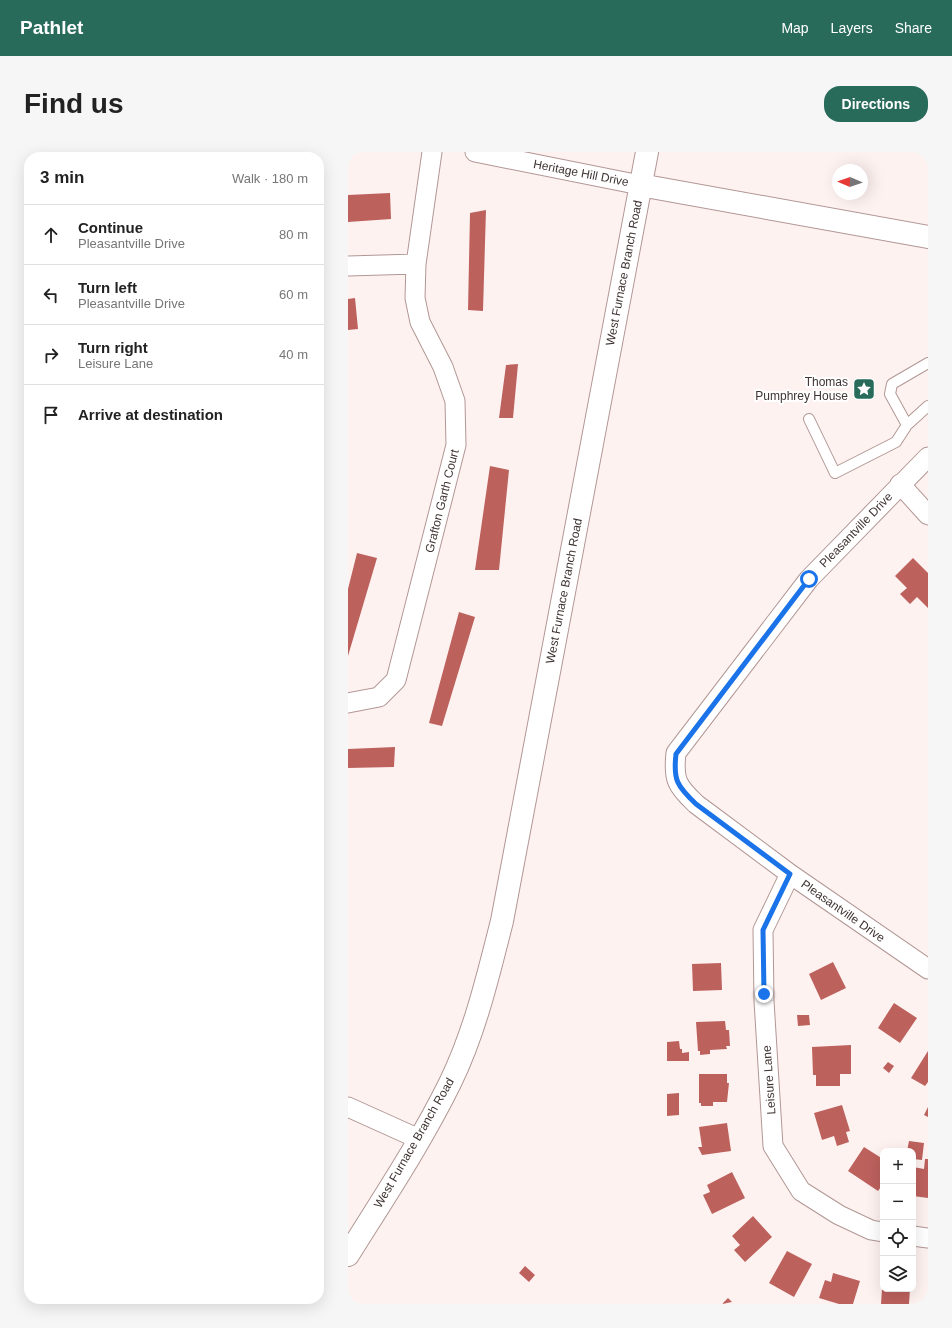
<!DOCTYPE html>
<meta charset="utf-8">
<style>
:root{--surface:#fff;--page:#f6f6f6;--text:#222;--muted:#767676;--line:#e0e0e0;--accent:#296b5b}
body{margin:0;font-family:Arial,sans-serif;background:var(--page);color:var(--text)}
.controls{position:absolute;right:12px;bottom:12px;display:grid;overflow:hidden;border-radius:8px;box-shadow:0 4px 16px #0002}
.controls button{width:36px;height:36px;display:grid;place-items:center;padding:0;border:0;border-bottom:1px solid var(--line);background:var(--surface);color:var(--text);font:20px sans-serif}
.compass{position:absolute;left:484px;top:12px;width:36px;height:36px;border-radius:50%;background:var(--surface);box-shadow:0 4px 16px #0002;rotate:272deg}
.stop{position:absolute;width:12px;height:12px;margin:-9px;border:3px solid #1a73e8;border-radius:50%;background:#fff}
.stop.end{background:#1a73e8;border-color:#fff;box-shadow:0 1px 4px #0008}
.list{margin:0;padding:0;list-style:none}
h2{display:flex;justify-content:space-between;align-items:center;height:52px;margin:0;padding:0 16px;font-size:17px}
h2 small{font-size:13px;font-weight:400;color:var(--muted)}
.list li{display:grid;grid-template-columns:26px 1fr auto;gap:12px;align-items:center;box-sizing:border-box;height:60px;padding:0 16px;border-top:1px solid var(--line)}
.list b{display:block;font-size:15px;white-space:nowrap}
.list p{margin:0;font-size:13px;white-space:nowrap;color:var(--muted)}
.list em{font-size:13px;font-style:normal;color:var(--muted)}
.icon{flex:none;width:22px;height:22px;fill:none;stroke:currentColor;stroke-width:2;stroke-linecap:round;stroke-linejoin:round}
.map{position:relative;flex:none;width:580px;height:1152px;overflow:hidden;border-radius:16px}
header{display:flex;align-items:center;gap:24px;box-sizing:border-box;height:56px;padding:0 20px;background:var(--accent);color:#fff}
header strong{font-size:19px}
nav{display:flex;gap:22px;margin-inline-start:auto;font-size:14px}
.intro{display:flex;align-items:center;justify-content:space-between;box-sizing:border-box;height:96px;padding:0 24px}
h1{margin:0;font-size:28px}
.button{padding:10px 18px;border-radius:16px;background:var(--accent);color:#fff;font-size:14px;font-weight:700}
main{display:flex;gap:24px;padding:0 24px}
aside{flex:1;background:var(--surface);border-radius:16px;box-shadow:0 4px 16px #0002}
.map>svg:first-child{display:block}
</style>
<header>
<strong>Pathlet</strong>
<nav><a>Map</a><a>Layers</a><a>Share</a></nav>
</header>
<div class="intro"><h1>Find us</h1><a class="button">Directions</a></div>
<main>
<aside>
<h2>3 min<small>Walk · 180 m</small></h2>
<ul class="list">
<li><svg class="icon" aria-label="ahead" viewBox="0 0 24 24"><path d="M12 20V5M6 11l6-6 6 6"/></svg><div><b>Continue</b><p>Pleasantville Drive</p></div><em>80 m</em></li>
<li><svg class="icon" aria-label="left" viewBox="0 0 24 24"><path d="M17 20v-9H6M10 6l-5 5 5 5"/></svg><div><b>Turn left</b><p>Pleasantville Drive</p></div><em>60 m</em></li>
<li><svg class="icon" aria-label="right" viewBox="0 0 24 24"><path d="M7 20v-9h11M14 6l5 5-5 5"/></svg><div><b>Turn right</b><p>Leisure Lane</p></div><em>40 m</em></li>
<li><svg class="icon" aria-label="arrive" viewBox="0 0 24 24"><path d="M6 21V4h12l-3 4 3 4H6"/></svg><div><b>Arrive at destination</b></div></li>
</ul>
</aside>
<div class="map">
<svg width="580" height="1152" viewBox="0 0 580 1152">
<rect width="100%" height="100%" fill="#fef2f1"/>
<path fill="#bd615d" d="M 42,41 L 43,67 L 0,70 L 0,43 Z
M 138,58 L 135,159 L 120,158 L 122,61 Z
M 7,146 L 10,177 L 0,178 L 0,147 Z
M 170,212 L 165,266 L 151,266 L 158,213 Z
M 142,314 L 161,318 L 151,418 L 127,418 Z
M 9,401 L 29,406 L 0,504 L 0,437 Z
M 565,406 L 580,421 L 580,456 L 569,445 L 562,452 L 552,442 L 559,436 L 547,424 Z
M 111,460 L 127,465 L 94,574 L 81,571 Z
M 47,595 L 46,615 L 0,616 L 0,597 Z
M 485,810 L 498,836 L 473,848 L 461,822 Z
M 373,811 L 374,838 L 345,839 L 344,812 Z
M 546,851 L 569,866 L 552,891 L 530,876 Z
M 449,863 L 461,863 L 462,873 L 450,874 Z
M 377,869 L 378,878 L 381,878 L 382,894 L 378,894 L 379,897 L 362,898 L 362,902 L 352,903 L 352,899 L 350,899 L 348,870 Z
M 331,889 L 332,897 L 334,897 L 334,901 L 341,900 L 341,909 L 319,909 L 319,890 Z
M 503,893 L 503,922 L 492,922 L 492,934 L 468,934 L 468,923 L 465,923 L 464,895 Z
M 580,899 L 580,930 L 577,934 L 563,926 Z
M 540,910 L 546,914 L 541,921 L 535,916 Z
M 351,922 L 379,922 L 379,931 L 381,931 L 379,950 L 365,950 L 365,954 L 353,954 L 353,951 L 351,951 Z
M 331,941 L 331,963 L 319,964 L 319,942 Z
M 494,953 L 502,979 L 498,980 L 501,990 L 489,994 L 486,984 L 474,988 L 466,961 Z
M 580,955 L 580,965 L 576,963 Z
M 379,971 L 383,999 L 354,1003 L 350,995 L 354,995 L 351,975 Z
M 561,989 L 576,991 L 574,1008 L 565,1007 L 565,999 L 559,999 Z
M 516,995 L 535,1007 L 535,1032 L 530,1039 L 500,1019 Z
M 577,1007 L 580,1007 L 580,1046 L 565,1044 L 565,1015 L 576,1017 Z
M 384,1020 L 397,1046 L 364,1062 L 355,1043 L 362,1040 L 359,1033 Z
M 405,1064 L 424,1085 L 397,1110 L 386,1098 L 392,1093 L 384,1084 Z
M 439,1099 L 464,1112 L 446,1145 L 421,1131 Z
M 177,1114 L 187,1123 L 181,1130 L 171,1121 Z
M 485,1121 L 512,1129 L 505,1152 L 491,1152 L 471,1146 L 477,1128 L 483,1130 Z
M 534,1137 L 562,1137 L 561,1152 L 533,1152 Z
M 380,1146 L 384,1150 L 374,1152 Z"/>
<g fill="none" stroke-linecap="round" stroke-linejoin="round">
<g stroke="#b19794" stroke-width="12">
<path id="lane" d="M 580,211 L 544,232 L 542,242 L 559,273 L 580,254
M 461,267 L 487,321 L 548,290 L 559,273"/>
</g>
<g stroke="#b19794" stroke-width="21">
<path id="street" d="M 127,0 L 292,33
M 0,114 L 68,112
M 580,305 L 461,427 L 328,601 C 325,628 329,634 348,652 L 442,722 L 580,817
M 552,332 L 580,363
M 0,551 L 31,545 L 48,528 L 108,293 L 107,249 L 95,215 L 72,170 L 67,146 L 68,112 L 84,0
M 442,722 L 415,778 L 416,849 L 425,994 L 453,1039 L 491,1063 L 523,1078 L 535,1080
M 0,955 L 71,987
M 565,1084 L 580,1086"/>
</g>
<g stroke="#b19794" stroke-width="24">
<path id="secondary" d="M 292,33 L 580,85
M 0,1103 C 35,1047 73,990 102,931 C 127,880 140,824 154,769 L 299,0"/>
</g>
<use href="#lane" stroke="#fff" stroke-width="10"/>
<use href="#street" stroke="#fff" stroke-width="19"/>
<use href="#secondary" stroke="#fff" stroke-width="22"/>
</g>
<g fill="none" stroke-linecap="round" stroke-linejoin="round">
<path stroke="#1a73e8" stroke-width="5" d="M 416,842 L 415,778 L 442,722 L 348,652 C 329,634 325,628 328,602 L 461,427"/>
</g>
<defs>
<g id="sight-square" transform="scale(1.15)"><rect x="-9" y="-9" width="18" height="18" rx="4" fill="#296b5b" stroke="#fff"/><path d="M0-6L1.8-2.2L6-1.7L2.9 1.2L3.7 5.4L0 3.3L-3.7 5.4L-2.9 1.2L-6-1.7L-1.8-2.2Z" fill="#fff"/></g>
</defs>
<g fill-rule="evenodd">
<use href="#sight-square" x="516" y="237"/>
</g>
<g text-anchor="middle" dominant-baseline="central" stroke-width="4" stroke-linejoin="round" paint-order="stroke">
<g font-size="12" fill="#3f3433" stroke="#fff">
<text transform="translate(233 21) rotate(11)">Heritage Hill Drive</text>
<text transform="translate(276 121) rotate(-79)">West Furnace Branch Road</text>
<text transform="translate(94 349) rotate(-76)">Grafton Garth Court</text>
<text transform="translate(508 378) rotate(-46)">Pleasantville Drive</text>
<text transform="translate(216 439) rotate(-79)">West Furnace Branch Road</text>
<text transform="translate(495 759) rotate(35)">Pleasantville Drive</text>
<text transform="translate(421 928) rotate(-94)">Leisure Lane</text>
<text transform="translate(66 991) rotate(-60)">West Furnace Branch Road</text>
</g>
<g font-size="12" fill="#3f3433" stroke="#fff" text-anchor="end">
<text x="500" y="230">Thomas<tspan x="500" dy="14">Pumphrey House</tspan></text>
</g>
</g>
</svg>
<div class="controls">
<button>+</button>
<button>−</button>
<button><svg class="icon" aria-label="locate" viewBox="0 0 24 24"><circle cx="12" cy="12" r="6"/><path d="M12 2v4M12 18v4M2 12h4M18 12h4"/></svg></button>
<button><svg class="icon" aria-label="layers" viewBox="0 0 24 24"><path d="M12 4l9 5-9 5-9-5zM3 14l9 5 9-5"/></svg></button>
</div>
<svg class="compass" viewBox="-18 -18 36 36"><path d="M0-13l5 13h-10z" fill="#e53935"/><path d="M0 13l5-13h-10z" fill="#767676"/></svg>
<div class="stop" style="left:461px;top:427px"></div>
<div class="stop end" style="left:416px;top:842px"></div>
</div>
</main>
